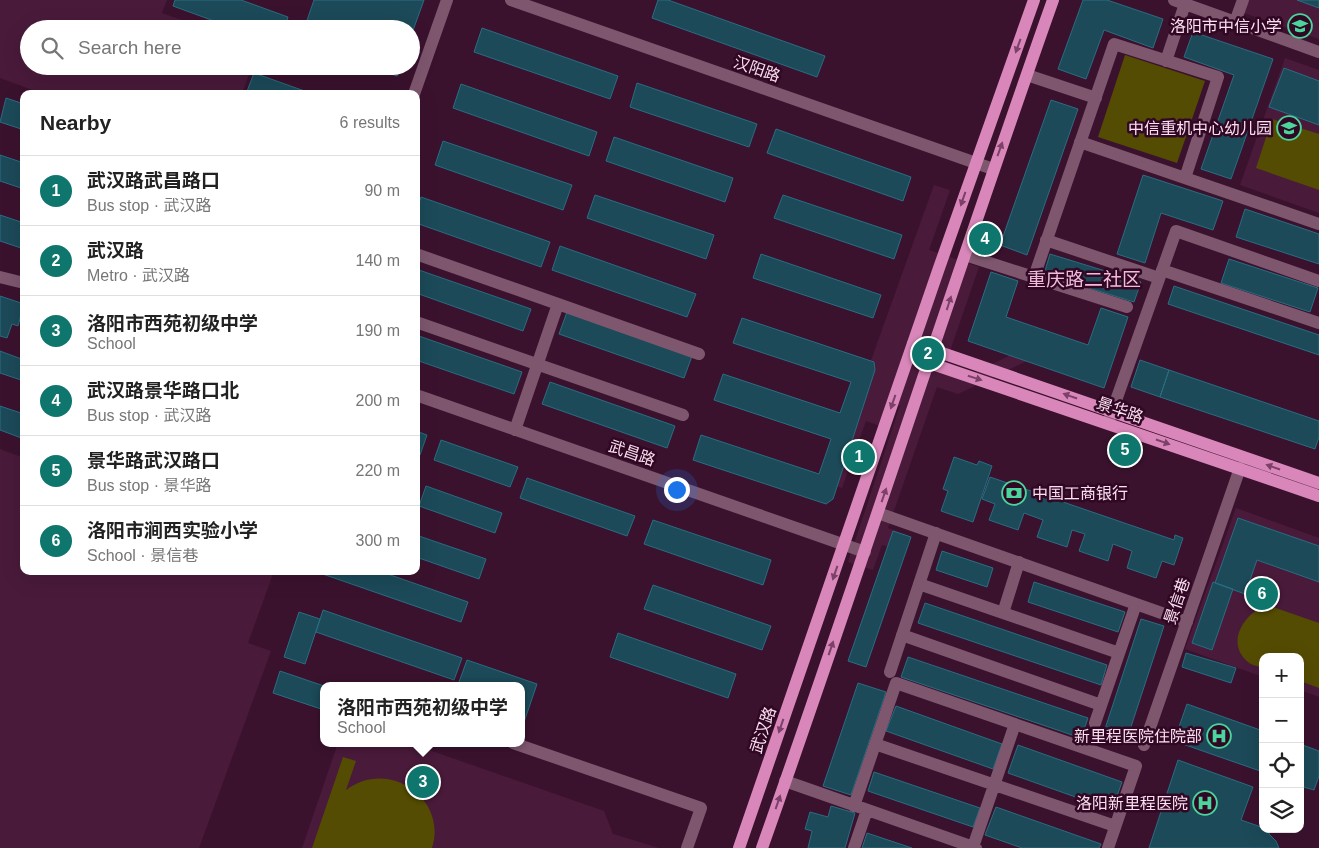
<!DOCTYPE html>
<meta charset="utf-8">
<style>
:root{--surface:#fff;--page:#f6f6f6;--text:#222;--muted:#767676;--line:#e0e0e0;--accent:#0f766e}
body{margin:0;font-family:Helvetica,"Noto Sans SC",sans-serif;background:var(--page);color:var(--text)}
.controls{position:absolute;right:15px;bottom:15px;display:grid;overflow:hidden;border-radius:10px;box-shadow:0 5px 20px #0002}
.controls button{width:45px;height:45px;display:grid;place-items:center;padding:0;border:0;border-bottom:1px solid var(--line);background:var(--surface);color:var(--text);font:25px sans-serif}
.you{position:absolute;left:676px;top:489px;width:18px;height:18px;margin:-12px;border:4px solid #fff;border-radius:50%;background:#1a73e8;box-shadow:0 0 0 8px #1a73e833}
.badge{display:grid;place-items:center;width:32px;height:32px;border-radius:50%;background:var(--accent);color:#fff;font-size:16px;font-weight:700}
.pin{position:absolute;translate:-50% -50%;border:2px solid #fff;box-shadow:0 1px 5px #0006}
.popup{position:absolute;left:320px;top:682px;width:205px;height:65px;box-sizing:border-box;display:grid;place-content:center;border-radius:10px;background:var(--surface);filter:drop-shadow(0 1px 4px #0005);font-size:16px;white-space:nowrap;color:var(--muted)}
.popup b{font-size:19px;color:var(--text)}
.popup::after{content:'';position:absolute;left:50%;top:100%;margin-left:-10px;border:10px solid transparent;border-top-color:var(--surface)}
.list{margin:0;padding:0;list-style:none}
h2{display:flex;justify-content:space-between;align-items:center;height:65px;margin:0;padding:0 20px;font-size:21px}
h2 small{font-size:16px;font-weight:400;color:var(--muted)}
.list li{display:grid;grid-template-columns:32px 1fr auto;gap:15px;align-items:center;box-sizing:border-box;height:70px;padding:0 20px;border-top:1px solid var(--line)}
.list b{display:block;font-size:19px;white-space:nowrap}
.list p{margin:0;font-size:16px;white-space:nowrap;color:var(--muted)}
.list em{font-size:16px;font-style:normal;color:var(--muted)}
.icon{flex:none;width:28px;height:28px;fill:none;stroke:currentColor;stroke-width:2;stroke-linecap:round;stroke-linejoin:round}
.map{position:relative;flex:none;width:1319px;height:848px;overflow:hidden}
.search{position:absolute;background:var(--surface);box-shadow:0 5px 20px #0002;left:20px;top:20px;width:400px;height:55px;display:flex;align-items:center;gap:12px;box-sizing:border-box;padding:0 18px;border-radius:28px;color:var(--muted);font-size:19px}
.panel{position:absolute;background:var(--surface);box-shadow:0 5px 20px #0002;left:20px;top:90px;width:400px;height:485px;border-radius:10px}
.map>svg:first-child{display:block}
</style>
<div class="map">
<svg width="1319" height="848" viewBox="0 0 1319 848">
<rect width="100%" height="100%" fill="#3b122e"/>
<path fill="#4a1a3b" d="M 0,0 L 167,0 L 162,13 L 207,29 L 29,29 L 29,66 L 252,66 L 242,94 L 43,94 L 0,78 Z
M 1249,0 L 1319,0 L 1319,39 L 1244,13 Z
M 1285,58 L 1319,70 L 1319,213 L 1240,185 Z
M 934,185 L 950,190 L 929,250 L 979,267 L 943,371 L 963,378 L 1025,348 L 1027,361 L 958,394 L 937,387 L 888,528 L 907,535 L 881,613 L 889,547 L 882,545 L 873,570 L 848,562 L 900,406 L 891,404 L 883,427 L 866,421 L 842,488 L 827,483 Z
M 0,449 L 24,458 L 24,571 L 274,571 L 248,643 L 271,651 L 199,848 L 0,848 Z
M 1236,508 L 1319,538 L 1319,697 L 1300,690 L 1300,657 L 1263,657 L 1263,677 L 1185,649 Z
M 338,743 L 409,743 L 604,811 L 613,834 L 659,848 L 302,848 Z"/>
<path fill="#544c02" d="M 1125,55 L 1205,81 L 1177,163 L 1098,137 Z
M 1272,119 L 1319,134 L 1319,190 L 1256,168 Z
M 1267,605 L 1319,623 L 1319,688 L 1300,681 L 1300,657 L 1263,657 L 1263,668 C 1258,666 1251,665 1248,662 C 1225,643 1244,613 1267,605 Z
M 343,757 L 356,761 L 346,790 C 387,758 448,797 432,848 L 312,848 Z"/>
<path fill="#1c4a59" stroke="#296d82" d="M 175,0 L 241,0 L 288,17 L 284,29 L 236,29 L 173,6 Z
M 314,0 L 424,0 L 411,36 L 411,29 L 304,29 Z
M 658,0 L 668,0 L 825,56 L 817,77 L 652,18 Z
M 1083,0 L 1107,0 L 1163,19 L 1153,48 L 1104,30 L 1086,79 L 1058,69 Z
M 1297,0 L 1319,0 L 1319,8 Z
M 482,28 L 618,76 L 610,99 L 474,52 Z
M 1193,32 L 1273,59 L 1231,179 L 1201,169 L 1234,75 L 1184,57 Z
M 368,66 L 401,66 L 397,76 Z
M 1284,68 L 1319,81 L 1319,125 L 1269,107 Z
M 254,73 L 313,94 L 246,94 Z
M 637,83 L 757,124 L 749,147 L 630,107 Z
M 461,84 L 597,132 L 589,156 L 453,108 Z
M 6,98 L 24,104 L 24,130 L 0,122 Z
M 1051,100 L 1078,109 L 1027,255 L 1000,245 Z
M 776,129 L 911,177 L 903,201 L 767,153 Z
M 614,137 L 733,178 L 725,202 L 606,161 Z
M 443,141 L 572,185 L 563,210 L 435,165 Z
M 0,155 L 24,163 L 24,189 L 0,181 Z
M 1143,175 L 1223,201 L 1213,230 L 1161,213 L 1145,263 L 1117,254 Z
M 595,195 L 714,235 L 706,259 L 587,218 Z
M 783,195 L 902,235 L 894,259 L 774,218 Z
M 421,197 L 550,242 L 541,267 L 416,223 L 416,212 Z
M 1245,209 L 1319,234 L 1319,264 L 1236,237 Z
M 0,215 L 24,223 L 24,249 L 0,241 Z
M 560,246 L 696,294 L 687,317 L 552,270 Z
M 761,254 L 881,295 L 873,318 L 753,278 Z
M 1050,254 L 1141,282 L 1134,302 L 1044,274 Z
M 1229,259 L 1318,288 L 1310,312 L 1221,283 Z
M 416,269 L 531,309 L 523,331 L 416,293 Z
M 991,272 L 1018,281 L 1006,317 L 1088,345 L 1101,308 L 1128,317 L 1104,388 L 968,341 Z
M 1174,286 L 1319,335 L 1319,355 L 1168,304 Z
M 0,296 L 24,304 L 18,326 L 12,324 L 7,338 L 0,336 Z
M 567,312 L 692,356 L 684,378 L 559,334 Z
M 742,318 L 874,362 L 875,370 L 833,499 L 826,504 L 693,460 L 701,435 L 819,474 L 831,439 L 714,400 L 723,374 L 840,413 L 851,382 L 733,343 Z
M 416,335 L 522,372 L 514,394 L 416,360 Z
M 0,351 L 24,360 L 24,381 L 0,373 Z
M 1140,360 L 1169,370 L 1160,397 L 1131,387 Z
M 1169,370 L 1319,421 L 1319,437 L 1315,449 L 1160,397 Z
M 550,382 L 675,426 L 667,448 L 542,404 Z
M 0,406 L 24,414 L 24,439 L 0,430 Z
M 416,431 L 427,435 L 420,455 L 416,454 Z
M 441,440 L 518,467 L 510,487 L 434,460 Z
M 954,457 L 977,465 L 979,461 L 992,466 L 973,522 L 941,511 L 948,491 L 943,489 Z
M 990,477 L 1174,540 L 1175,535 L 1183,538 L 1174,565 L 1162,561 L 1156,578 L 1127,568 L 1132,551 L 1113,544 L 1108,561 L 1079,551 L 1085,534 L 1072,530 L 1067,547 L 1037,537 L 1043,520 L 1024,513 L 1018,530 L 989,520 L 995,504 L 982,499 Z
M 527,478 L 635,516 L 627,536 L 520,498 Z
M 426,486 L 502,513 L 495,533 L 419,506 Z
M 1238,518 L 1319,546 L 1319,582 L 1257,560 L 1245,594 L 1215,583 Z
M 653,520 L 771,560 L 763,585 L 644,544 Z
M 893,531 L 911,537 L 866,667 L 848,661 Z
M 416,535 L 486,559 L 479,579 L 416,557 Z
M 942,551 L 993,568 L 987,587 L 936,570 Z
M 314,571 L 379,571 L 468,602 L 461,622 Z
M 1034,582 L 1125,612 L 1118,632 L 1028,602 Z
M 1213,582 L 1233,589 L 1212,650 L 1192,643 Z
M 653,585 L 771,626 L 762,650 L 644,609 Z
M 925,603 L 1107,665 L 1101,685 L 918,623 Z
M 323,610 L 462,658 L 454,680 L 316,632 Z
M 299,612 L 320,619 L 305,664 L 284,657 Z
M 1141,619 L 1164,626 L 1125,745 L 1102,738 Z
M 618,633 L 736,674 L 728,698 L 610,657 Z
M 1186,653 L 1236,668 L 1231,683 L 1182,667 Z
M 908,657 L 1088,718 L 1081,738 L 901,677 Z
M 467,660 L 537,684 L 522,728 L 522,686 L 470,686 L 459,682 Z
M 280,671 L 324,686 L 324,710 L 273,693 Z
M 858,683 L 886,692 L 851,795 L 823,786 Z
M 1187,704 L 1263,731 L 1263,772 L 1174,741 Z
M 896,706 L 1002,744 L 993,769 L 886,731 Z
M 1300,744 L 1319,751 L 1319,776 L 1314,790 L 1300,786 Z
M 1018,745 L 1122,782 L 1112,810 L 1008,773 Z
M 1178,760 L 1253,787 L 1241,820 L 1270,830 L 1269,834 L 1276,841 L 1279,848 L 1149,848 Z
M 874,772 L 980,808 L 973,827 L 868,791 Z
M 831,806 L 855,813 L 845,848 L 808,848 L 812,831 L 805,829 L 810,812 L 828,817 Z
M 996,807 L 1101,844 L 1099,848 L 1022,848 L 985,835 Z
M 867,833 L 912,848 L 862,848 Z"/>
<g fill="none" stroke-linecap="round" stroke-linejoin="round">
<path stroke="#7e576f" stroke-width="12" d="M 511,0 L 993,169
M 1174,0 L 1319,52
M 1235,22 L 1243,0
M 1166,61 L 1185,4
M 1027,75 L 1096,98
M 414,94 L 447,0
M 1080,142 L 1319,224
M 1046,240 L 1159,278
M 416,254 L 558,304 L 515,430
M 965,255 L 1127,307
M 1162,270 L 1319,323
M 0,277 L 24,283
M 1034,277 L 1114,44 L 1218,77 L 1185,178
M 558,304 L 699,354
M 416,322 L 683,415
M 416,395 L 865,552
M 1108,423 L 1176,231 L 1319,281
M 878,513 L 1187,622
M 919,584 L 1119,653
M 1003,613 L 1019,562
M 902,635 L 1101,705
M 890,672 L 936,533
M 1095,723 L 1136,604
M 513,743 L 701,808 L 687,848
M 875,744 L 1115,826
M 1144,745 L 1240,468
M 785,781 L 976,848
M 854,806 L 896,683 L 1136,766 L 1108,848
M 973,847 L 1015,724
M 854,848 L 867,810"/>
<path stroke="#d987ba" stroke-width="12" d="M 913,343 L 1319,483
M 909,356 L 1319,496
M 739,848 L 939,268 L 1034,0
M 762,848 C 862,566 953,282 1053,0"/>
</g>
<defs><path id="oneway-solid" d="M-6-.8H1V-3.2L6.5 0L1 3.2V.8H-6Z" transform="scale(1.25)"/></defs>
<g fill="#7c4168">
<use href="#oneway-solid" transform="translate(1018 46) rotate(110)"/>
<use href="#oneway-solid" transform="translate(1000 149) rotate(-70)"/>
<use href="#oneway-solid" transform="translate(963 199) rotate(109)"/>
<use href="#oneway-solid" transform="translate(949 303) rotate(-72)"/>
<use href="#oneway-solid" transform="translate(975 378) rotate(18)"/>
<use href="#oneway-solid" transform="translate(1070 396) rotate(-161)"/>
<use href="#oneway-solid" transform="translate(893 402) rotate(109)"/>
<use href="#oneway-solid" transform="translate(1163 442) rotate(19)"/>
<use href="#oneway-solid" transform="translate(1273 467) rotate(-161)"/>
<use href="#oneway-solid" transform="translate(884 495) rotate(-71)"/>
<use href="#oneway-solid" transform="translate(835 573) rotate(109)"/>
<use href="#oneway-solid" transform="translate(831 648) rotate(-71)"/>
<use href="#oneway-solid" transform="translate(781 726) rotate(109)"/>
<use href="#oneway-solid" transform="translate(778 802) rotate(-71)"/>
</g>
<defs>
<g id="school-ring" transform="scale(1.25)"><circle r="9.5" fill="#300824" stroke="#4bd49b" stroke-width="1.5"/><path d="M0-5L7-2L0 1L-7-2ZM-4 1L0 2.5L4 1V4Q0 6-4 4Z" fill="#4bd49b"/></g>
<g id="bank-ring" transform="scale(1.25)"><circle r="9.5" fill="#300824" stroke="#4bd49b" stroke-width="1.5"/><path d="M-6-4H6V4H-6ZM0-2.3a2.3 2.3 0 1 0 0 4.6a2.3 2.3 0 1 0 0-4.6Z" fill="#4bd49b"/></g>
<g id="hospital-ring" transform="scale(1.25)"><circle r="9.5" fill="#300824" stroke="#4bd49b" stroke-width="1.5"/><path d="M-5-5h3v3.5h4V-5h3V5h-3V1.5h-4V5h-3Z" fill="#4bd49b"/></g>
</defs>
<g fill-rule="evenodd">
<use href="#school-ring" x="1300" y="26"/>
<use href="#school-ring" x="1289" y="128"/>
<use href="#bank-ring" x="1014" y="493"/>
<use href="#hospital-ring" x="1219" y="736"/>
<use href="#hospital-ring" x="1205" y="803"/>
</g>
<g text-anchor="middle" dominant-baseline="central" stroke-width="5" stroke-linejoin="round" paint-order="stroke">
<g font-size="16" fill="#fcdff0" stroke="#300824" text-anchor="end">
<text x="1282" y="26">洛阳市中信小学</text>
<text x="1272" y="128">中信重机中心幼儿园</text>
<text x="1032" y="493" text-anchor="start">中国工商银行</text>
<text x="1202" y="736">新里程医院住院部</text>
<text x="1188" y="803">洛阳新里程医院</text>
</g>
<g font-size="16" fill="#fcdff0" stroke="#300824">
<text transform="translate(757 69) rotate(19)">汉阳路</text>
<text transform="translate(1120 410) rotate(19)">景华路</text>
<text transform="translate(632 453) rotate(19)">武昌路</text>
<text transform="translate(1177 601) rotate(-71)">景信巷</text>
<text transform="translate(763 730) rotate(-71)">武汉路</text>
</g>
<g font-size="19" fill="#f2bbdc" stroke="#300824">
<text x="1084" y="279">重庆路二社区</text>
</g>
</g>
</svg>
<div class="controls">
<button>+</button>
<button>−</button>
<button><svg class="icon" aria-label="locate" viewBox="0 0 24 24"><circle cx="12" cy="12" r="6"/><path d="M12 2v4M12 18v4M2 12h4M18 12h4"/></svg></button>
<button><svg class="icon" aria-label="layers" viewBox="0 0 24 24"><path d="M12 4l9 5-9 5-9-5zM3 14l9 5 9-5"/></svg></button>
</div>
<div class="you"></div>
<div class="pin badge" style="left:859px;top:457px">1</div>
<div class="pin badge" style="left:928px;top:354px">2</div>
<div class="pin badge" style="left:423px;top:782px">3</div>
<div class="popup"><b>洛阳市西苑初级中学</b>School</div>
<div class="pin badge" style="left:985px;top:239px">4</div>
<div class="pin badge" style="left:1125px;top:450px">5</div>
<div class="pin badge" style="left:1262px;top:594px">6</div>
<div class="search"><svg class="icon" aria-label="search" viewBox="0 0 24 24"><circle cx="10" cy="10" r="6"/><path d="M15 15l6 6"/></svg>Search here</div>
<section class="panel">
<h2>Nearby<small>6 results</small></h2>
<ul class="list">
<li><span class="badge">1</span><div><b>武汉路武昌路口</b><p>Bus stop · 武汉路</p></div><em>90 m</em></li>
<li><span class="badge">2</span><div><b>武汉路</b><p>Metro · 武汉路</p></div><em>140 m</em></li>
<li><span class="badge">3</span><div><b>洛阳市西苑初级中学</b><p>School</p></div><em>190 m</em></li>
<li><span class="badge">4</span><div><b>武汉路景华路口北</b><p>Bus stop · 武汉路</p></div><em>200 m</em></li>
<li><span class="badge">5</span><div><b>景华路武汉路口</b><p>Bus stop · 景华路</p></div><em>220 m</em></li>
<li><span class="badge">6</span><div><b>洛阳市涧西实验小学</b><p>School · 景信巷</p></div><em>300 m</em></li>
</ul>
</section>
</div>
